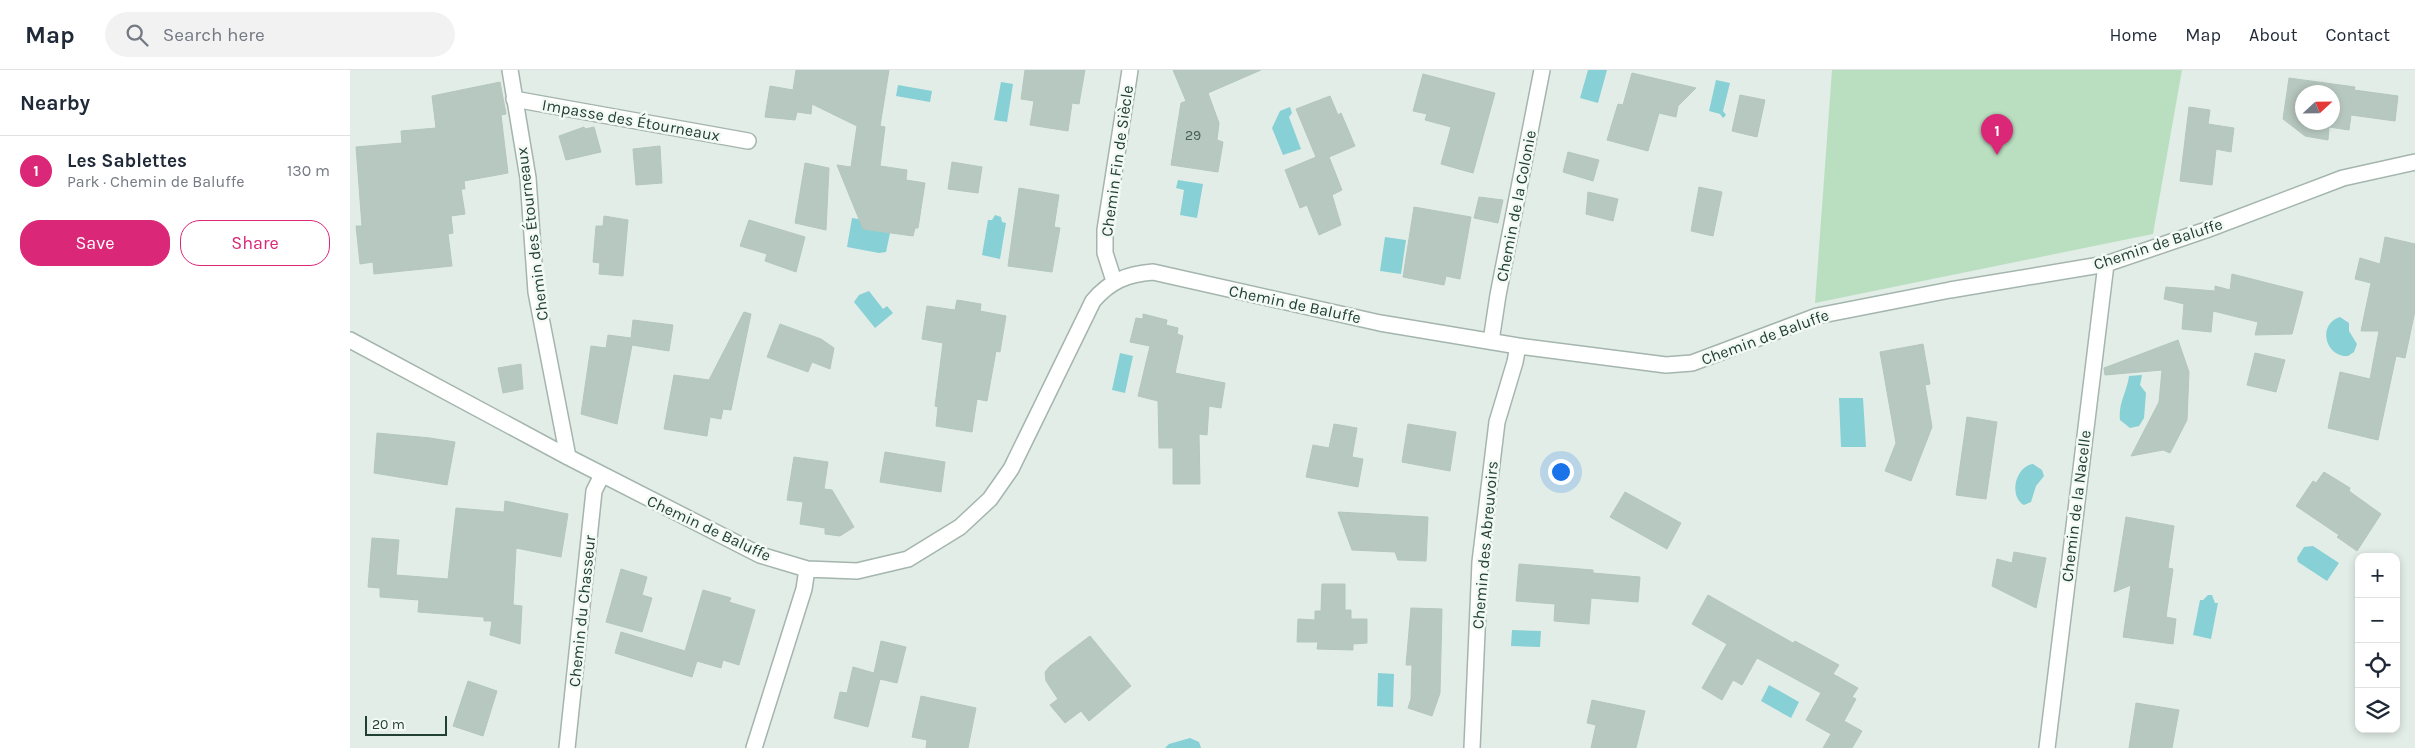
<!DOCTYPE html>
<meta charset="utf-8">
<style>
:root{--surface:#fff;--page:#f2f2f3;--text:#1f2937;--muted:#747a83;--line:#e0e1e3;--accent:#db2777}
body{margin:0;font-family:Karla,sans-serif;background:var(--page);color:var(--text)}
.controls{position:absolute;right:15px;bottom:15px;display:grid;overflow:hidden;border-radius:10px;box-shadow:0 2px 8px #0003}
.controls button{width:45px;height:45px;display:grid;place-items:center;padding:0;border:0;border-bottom:1px solid var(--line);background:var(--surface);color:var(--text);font:25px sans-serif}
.compass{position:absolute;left:1945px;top:15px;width:45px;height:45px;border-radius:50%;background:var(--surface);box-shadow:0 2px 8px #0003;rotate:68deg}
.scale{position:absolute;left:15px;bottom:12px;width:82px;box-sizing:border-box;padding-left:5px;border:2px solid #213f34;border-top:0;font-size:14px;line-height:18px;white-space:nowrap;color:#213f34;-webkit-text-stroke:4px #f3f9f5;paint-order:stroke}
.you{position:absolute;left:1210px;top:401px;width:18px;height:18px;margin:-12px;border:4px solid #fff;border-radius:50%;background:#1a73e8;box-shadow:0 0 0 8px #1a73e833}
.badge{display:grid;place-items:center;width:32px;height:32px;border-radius:50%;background:var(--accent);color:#fff;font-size:16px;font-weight:700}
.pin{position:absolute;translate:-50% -41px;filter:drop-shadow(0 1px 2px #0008)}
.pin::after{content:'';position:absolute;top:26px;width:18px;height:15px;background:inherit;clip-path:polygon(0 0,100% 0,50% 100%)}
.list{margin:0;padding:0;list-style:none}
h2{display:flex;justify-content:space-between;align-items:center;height:65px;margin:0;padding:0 20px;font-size:21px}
h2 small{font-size:16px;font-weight:400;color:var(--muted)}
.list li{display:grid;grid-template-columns:32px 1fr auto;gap:15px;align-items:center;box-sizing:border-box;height:70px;padding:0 20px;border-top:1px solid var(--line)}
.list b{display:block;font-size:19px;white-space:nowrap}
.list p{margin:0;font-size:16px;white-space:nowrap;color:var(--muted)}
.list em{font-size:16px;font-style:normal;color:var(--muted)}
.actions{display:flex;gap:10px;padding:15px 20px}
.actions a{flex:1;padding:11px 0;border:1px solid var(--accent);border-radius:20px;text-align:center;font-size:18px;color:var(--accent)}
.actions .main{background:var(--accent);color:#fff}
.icon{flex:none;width:28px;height:28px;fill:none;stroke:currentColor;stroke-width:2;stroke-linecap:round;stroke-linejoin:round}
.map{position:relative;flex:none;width:2065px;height:678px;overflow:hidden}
header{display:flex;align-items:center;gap:30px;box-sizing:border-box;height:70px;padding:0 25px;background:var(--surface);border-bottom:1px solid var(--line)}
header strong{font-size:24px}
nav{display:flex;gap:28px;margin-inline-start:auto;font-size:18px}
.search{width:350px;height:45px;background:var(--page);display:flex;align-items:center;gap:12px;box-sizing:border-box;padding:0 18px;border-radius:28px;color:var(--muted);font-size:19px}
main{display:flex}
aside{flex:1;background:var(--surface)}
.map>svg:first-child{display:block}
</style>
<header>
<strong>Map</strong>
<div class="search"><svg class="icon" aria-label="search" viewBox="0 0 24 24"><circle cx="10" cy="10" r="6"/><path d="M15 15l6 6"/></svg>Search here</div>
<nav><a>Home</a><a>Map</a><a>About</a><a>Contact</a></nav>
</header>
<main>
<aside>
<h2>Nearby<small></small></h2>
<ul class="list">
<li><span class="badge">1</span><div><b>Les Sablettes</b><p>Park · Chemin de Baluffe</p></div><em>130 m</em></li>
</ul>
<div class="actions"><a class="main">Save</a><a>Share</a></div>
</aside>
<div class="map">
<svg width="2065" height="678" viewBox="0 0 2065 678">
<rect width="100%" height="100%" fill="#e2ede7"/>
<path fill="#badfc0" d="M 1482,0 L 1832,0 L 1803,164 L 1465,233 Z"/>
<path fill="#87d0d5" d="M 1238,0 L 1257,0 L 1248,33 L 1230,28 Z
M 1366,10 L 1380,13 L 1373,41 L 1376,45 L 1373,48 L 1370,44 L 1359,41 Z
M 651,12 L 663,14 L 657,52 L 644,50 Z
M 548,15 L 582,21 L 580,32 L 546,26 Z
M 940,37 L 942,43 L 939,47 L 951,79 L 933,85 L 922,58 L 930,41 Z
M 828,110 L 853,114 L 847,148 L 830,145 L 834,120 L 826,118 Z
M 645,145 L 651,147 L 652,152 L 656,153 L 650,189 L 632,185 L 638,150 L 642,150 Z
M 502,148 L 514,150 L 513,159 L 540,163 L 536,182 L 529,183 L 497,177 Z
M 1035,167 L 1056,170 L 1051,204 L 1030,201 Z
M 519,221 L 533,239 L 537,236 L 543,243 L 525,258 L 504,232 L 509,225 Z
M 1990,247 L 1999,253 L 1999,261 L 2007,274 L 2004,282 L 1998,286 C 1975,287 1967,254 1990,247 Z
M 770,283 L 783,286 L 775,323 L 762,320 Z
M 1792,305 L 1790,315 L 1796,323 L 1794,348 L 1789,356 L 1780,358 L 1770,350 C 1768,333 1777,322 1779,306 Z
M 1489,328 L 1513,328 L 1516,377 L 1491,377 Z
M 1683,394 L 1692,400 L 1694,406 L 1686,416 L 1681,432 L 1674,435 C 1658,426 1666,396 1683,394 Z
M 1963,476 L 1989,493 L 1977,511 L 1948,492 L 1947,488 L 1954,477 Z
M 1858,525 L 1862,525 L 1865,533 L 1868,533 L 1861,569 L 1843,565 L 1850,530 L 1853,530 Z
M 1162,560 L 1191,561 L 1190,577 L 1161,576 Z
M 1028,603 L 1044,604 L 1043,637 L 1027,636 Z
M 1419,615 L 1449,632 L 1441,648 L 1411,631 Z
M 840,668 L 849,672 L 851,678 L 815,678 L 819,674 Z"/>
<path fill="#b7c8c0" stroke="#b4c7bd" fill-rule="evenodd" d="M 446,0 L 539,0 L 530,56 L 535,57 L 530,96 L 557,100 L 556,110 L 575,113 L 568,158 L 565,158 L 563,166 L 513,159 L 487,95 L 501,97 L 507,56 L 462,34 L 461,44 L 447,42 L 445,50 L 415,47 L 420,16 L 443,20 Z
M 675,0 L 735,0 L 729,34 L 722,33 L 718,61 L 680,55 L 684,31 L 671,29 Z
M 823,0 L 911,0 L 858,23 L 869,53 L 867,70 L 873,72 L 868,102 L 821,95 L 831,33 L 836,31 Z
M 1282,3 L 1346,18 L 1328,36 L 1326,47 L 1309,43 L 1298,81 L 1257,70 L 1268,34 L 1273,35 Z
M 1073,4 L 1145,23 L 1123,103 L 1091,94 L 1101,57 L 1075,50 L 1077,44 L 1063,41 Z
M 1939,8 L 2005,17 L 2004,20 L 2048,26 L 2045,51 L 2001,45 L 1999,60 L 1979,57 L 1978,70 L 1955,66 L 1933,49 ZM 1952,22 L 1982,22 L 1982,52 L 1952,52 Z
M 150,12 L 156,44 L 151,45 L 158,103 L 114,111 L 115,119 L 111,119 L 115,144 L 101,146 L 103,163 L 98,164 L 102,196 L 24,204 L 23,192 L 10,194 L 6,156 L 12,156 L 6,77 L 52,73 L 51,61 L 86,58 L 82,26 Z
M 1390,25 L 1415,30 L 1407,67 L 1382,61 Z
M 980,26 L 988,45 L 991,43 L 1005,76 L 979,87 L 992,120 L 982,125 L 991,155 L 969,165 L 957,135 L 950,138 L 935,100 L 966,87 L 946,39 Z
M 1839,37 L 1860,40 L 1858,54 L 1884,58 L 1881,82 L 1866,79 L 1862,115 L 1830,111 Z
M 234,57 L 235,59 L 244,57 L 251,82 L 216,90 L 209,66 Z
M 310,76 L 312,113 L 286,115 L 283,79 Z
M 1218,82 L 1249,90 L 1243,111 L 1213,102 Z
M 602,92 L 632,97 L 628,123 L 598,119 Z
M 455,93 L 479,98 L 476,160 L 445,153 Z
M 1349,117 L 1372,122 L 1363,166 L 1341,161 Z
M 669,118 L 709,125 L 704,157 L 710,158 L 702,202 L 658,196 Z
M 1238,122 L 1268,129 L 1263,151 L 1236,144 Z
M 1129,127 L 1153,130 L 1148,153 L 1124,148 Z
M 1064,137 L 1121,147 L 1110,209 L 1096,206 L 1094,215 L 1053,207 Z
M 254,146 L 278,150 L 273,206 L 249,204 L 250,193 L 243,192 L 246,156 L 253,156 Z
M 399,150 L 455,167 L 446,202 L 415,191 L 417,184 L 390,176 Z
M 2035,167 L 2065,174 L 2065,241 L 2055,288 L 2046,286 L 2028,370 L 1978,358 L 1990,302 L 2020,309 L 2029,261 L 2011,261 L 2021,213 L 2005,209 L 2010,188 L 2030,194 Z
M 1882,204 L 1953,222 L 1942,264 L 1905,265 L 1908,252 L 1863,241 L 1861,262 L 1832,259 L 1834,234 L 1814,229 L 1816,217 L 1865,221 L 1865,216 L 1880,220 Z
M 607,230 L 631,234 L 630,241 L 656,246 L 650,282 L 646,281 L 637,331 L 627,329 L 622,362 L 586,356 L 588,337 L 585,336 L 593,273 L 572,269 L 577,236 L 605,240 Z
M 394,242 L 401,244 L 381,340 L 373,339 L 371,349 L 360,347 L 357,366 L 314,359 L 324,305 L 359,310 Z
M 793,244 L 817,250 L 816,255 L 828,258 L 827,264 L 833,266 L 825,303 L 875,313 L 871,338 L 859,336 L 857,365 L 849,364 L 850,414 L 823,414 L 823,378 L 809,378 L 808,331 L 788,326 L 800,276 L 780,272 L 786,248 L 793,249 Z
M 283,250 L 323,255 L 319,281 L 282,275 L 267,354 L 231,344 L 241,276 L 256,278 L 258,265 L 281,268 Z
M 430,254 L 471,269 L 484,278 L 480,299 L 462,292 L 458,302 L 417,287 Z
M 1828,270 L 1839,302 L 1837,350 L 1820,383 L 1813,380 L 1781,386 L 1809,332 L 1812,300 L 1755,305 L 1754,298 Z
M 1573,274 L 1580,314 L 1575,315 L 1582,357 L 1561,411 L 1535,401 L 1546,373 L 1530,282 Z
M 1905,283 L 1935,290 L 1926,322 L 1897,315 Z
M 171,294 L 173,319 L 153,323 L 148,298 Z
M 1617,347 L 1647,352 L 1636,429 L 1606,425 Z
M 984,354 L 1007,358 L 1002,387 L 1013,389 L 1008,417 L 956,407 L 963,375 L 979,378 Z
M 1058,354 L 1106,362 L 1100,401 L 1052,392 Z
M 27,363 L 80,368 L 105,372 L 97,415 L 24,403 Z
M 535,382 L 595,392 L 591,422 L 530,412 Z
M 444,387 L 478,392 L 474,419 L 482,420 L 504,457 L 490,466 L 475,464 L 475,458 L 450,454 L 453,432 L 437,430 Z
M 1974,402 L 2000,418 L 1999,421 L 2031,444 L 2007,481 L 1987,467 L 1989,465 L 1946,436 L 1963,411 L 1966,413 Z
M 1275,422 L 1331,453 L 1317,479 L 1260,447 Z
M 155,431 L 218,444 L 211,487 L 166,478 L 163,535 L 172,536 L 170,574 L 140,565 L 142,551 L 134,551 L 134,547 L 68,542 L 69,530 L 30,527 L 30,518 L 18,517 L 22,468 L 49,470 L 46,505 L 98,509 L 106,438 L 154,442 Z
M 988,442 L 1078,447 L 1076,491 L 1048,490 L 1045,482 L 1002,480 Z
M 1776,447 L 1824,456 L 1818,498 L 1823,499 L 1816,547 L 1826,549 L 1823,574 L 1773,567 L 1781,515 L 1764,522 Z
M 1664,482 L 1696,488 L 1686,538 L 1642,516 L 1647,489 L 1662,493 Z
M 1169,494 L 1243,500 L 1243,503 L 1290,507 L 1288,532 L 1241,528 L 1239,554 L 1204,551 L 1205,534 L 1166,531 Z
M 271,499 L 297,507 L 292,525 L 302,528 L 292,562 L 256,552 Z
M 972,514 L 995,514 L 995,540 L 1001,540 L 1001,549 L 1017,549 L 1017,573 L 1003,574 L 1003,580 L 967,579 L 968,572 L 947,572 L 948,549 L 965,550 L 965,541 L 971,541 Z
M 353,520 L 381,528 L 379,532 L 405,540 L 389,595 L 373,590 L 371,598 L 347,591 L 342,607 L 265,583 L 271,562 L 335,581 Z
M 1358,525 L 1443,573 L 1445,571 L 1489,595 L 1483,604 L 1508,618 L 1502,627 L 1506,629 L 1494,651 L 1512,661 L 1502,678 L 1473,678 L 1481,664 L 1456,650 L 1471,623 L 1407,588 L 1392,615 L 1383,610 L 1372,630 L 1352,618 L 1377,574 L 1342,554 Z
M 1061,538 L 1092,539 L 1090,623 L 1082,646 L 1058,638 L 1061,629 L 1062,595 L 1056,595 Z
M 740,566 L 781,616 L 739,651 L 731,641 L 715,653 L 700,635 L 708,629 L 696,611 L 695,602 L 700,596 Z
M 531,571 L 556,577 L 547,613 L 530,609 L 518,657 L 484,648 L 490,622 L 497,623 L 503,597 L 524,603 Z
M 118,611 L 147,621 L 133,666 L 103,656 Z
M 571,626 L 626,638 L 618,678 L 576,678 L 577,670 L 562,667 Z
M 1242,630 L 1295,641 L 1286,678 L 1241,678 L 1246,655 L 1237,653 Z
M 1786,633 L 1829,640 L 1822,678 L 1779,678 Z"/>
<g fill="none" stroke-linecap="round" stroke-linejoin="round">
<g stroke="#a4b5ae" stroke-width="18">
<path id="lane" d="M 164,29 L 398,71"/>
</g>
<g stroke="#a4b5ae" stroke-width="18">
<path id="street" d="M 160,0 L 178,108 L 186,222 L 218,387
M 764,211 L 755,183 L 755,160 L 780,0
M 0,270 L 218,387 L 410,485 L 457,499 L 507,501 L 558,489 L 610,457 L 640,429 L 661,399 L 743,231 C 760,211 777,204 803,202 L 1030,253 L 1168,276 L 1316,295 L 1342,293 L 1467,246 L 1600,220 L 1756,194 L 1856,160 L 1993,108 L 2065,92
M 1141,271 L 1148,225 L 1192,0
M 217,678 L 244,421 L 252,405
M 404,678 L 454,519 L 457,499
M 1122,678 L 1130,492 L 1147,352 L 1165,292 L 1168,276
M 1697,678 L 1756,194"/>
</g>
<use href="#lane" stroke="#fff" stroke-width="15"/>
<use href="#street" stroke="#fff" stroke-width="15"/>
</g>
<g text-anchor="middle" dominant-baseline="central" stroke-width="5" stroke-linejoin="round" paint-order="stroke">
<g font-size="14" fill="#466157">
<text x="843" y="65">29</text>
</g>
<g font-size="16" fill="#213f34" stroke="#f3f9f5">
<text transform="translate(281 50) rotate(10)">Impasse des Étourneaux</text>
<text transform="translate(767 91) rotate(-82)">Chemin Fin de Siècle</text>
<text transform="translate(1166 136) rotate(-79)">Chemin de la Colonie</text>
<text transform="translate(182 164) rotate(-97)">Chemin des Étourneaux</text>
<text transform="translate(1808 174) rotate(-18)">Chemin de Baluffe</text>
<text transform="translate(945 234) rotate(12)">Chemin de Baluffe</text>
<text transform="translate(1415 267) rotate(-20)">Chemin de Baluffe</text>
<text transform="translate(1726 436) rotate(-83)">Chemin de la Nacelle</text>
<text transform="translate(359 458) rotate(25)">Chemin de Baluffe</text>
<text transform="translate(1135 475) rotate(-85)">Chemin des Abreuvoirs</text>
<text transform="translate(232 541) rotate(-84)">Chemin du Chasseur</text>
</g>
</g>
</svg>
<div class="controls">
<button>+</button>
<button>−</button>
<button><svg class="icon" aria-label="locate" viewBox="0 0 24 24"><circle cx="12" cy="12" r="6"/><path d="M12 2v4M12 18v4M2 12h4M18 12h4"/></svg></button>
<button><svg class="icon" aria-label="layers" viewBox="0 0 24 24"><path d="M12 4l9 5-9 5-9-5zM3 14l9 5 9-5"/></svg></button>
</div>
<svg class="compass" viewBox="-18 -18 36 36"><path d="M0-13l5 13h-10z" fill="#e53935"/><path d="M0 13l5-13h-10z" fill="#747a83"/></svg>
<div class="scale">20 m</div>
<div class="you"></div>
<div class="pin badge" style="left:1647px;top:85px">1</div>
</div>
</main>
